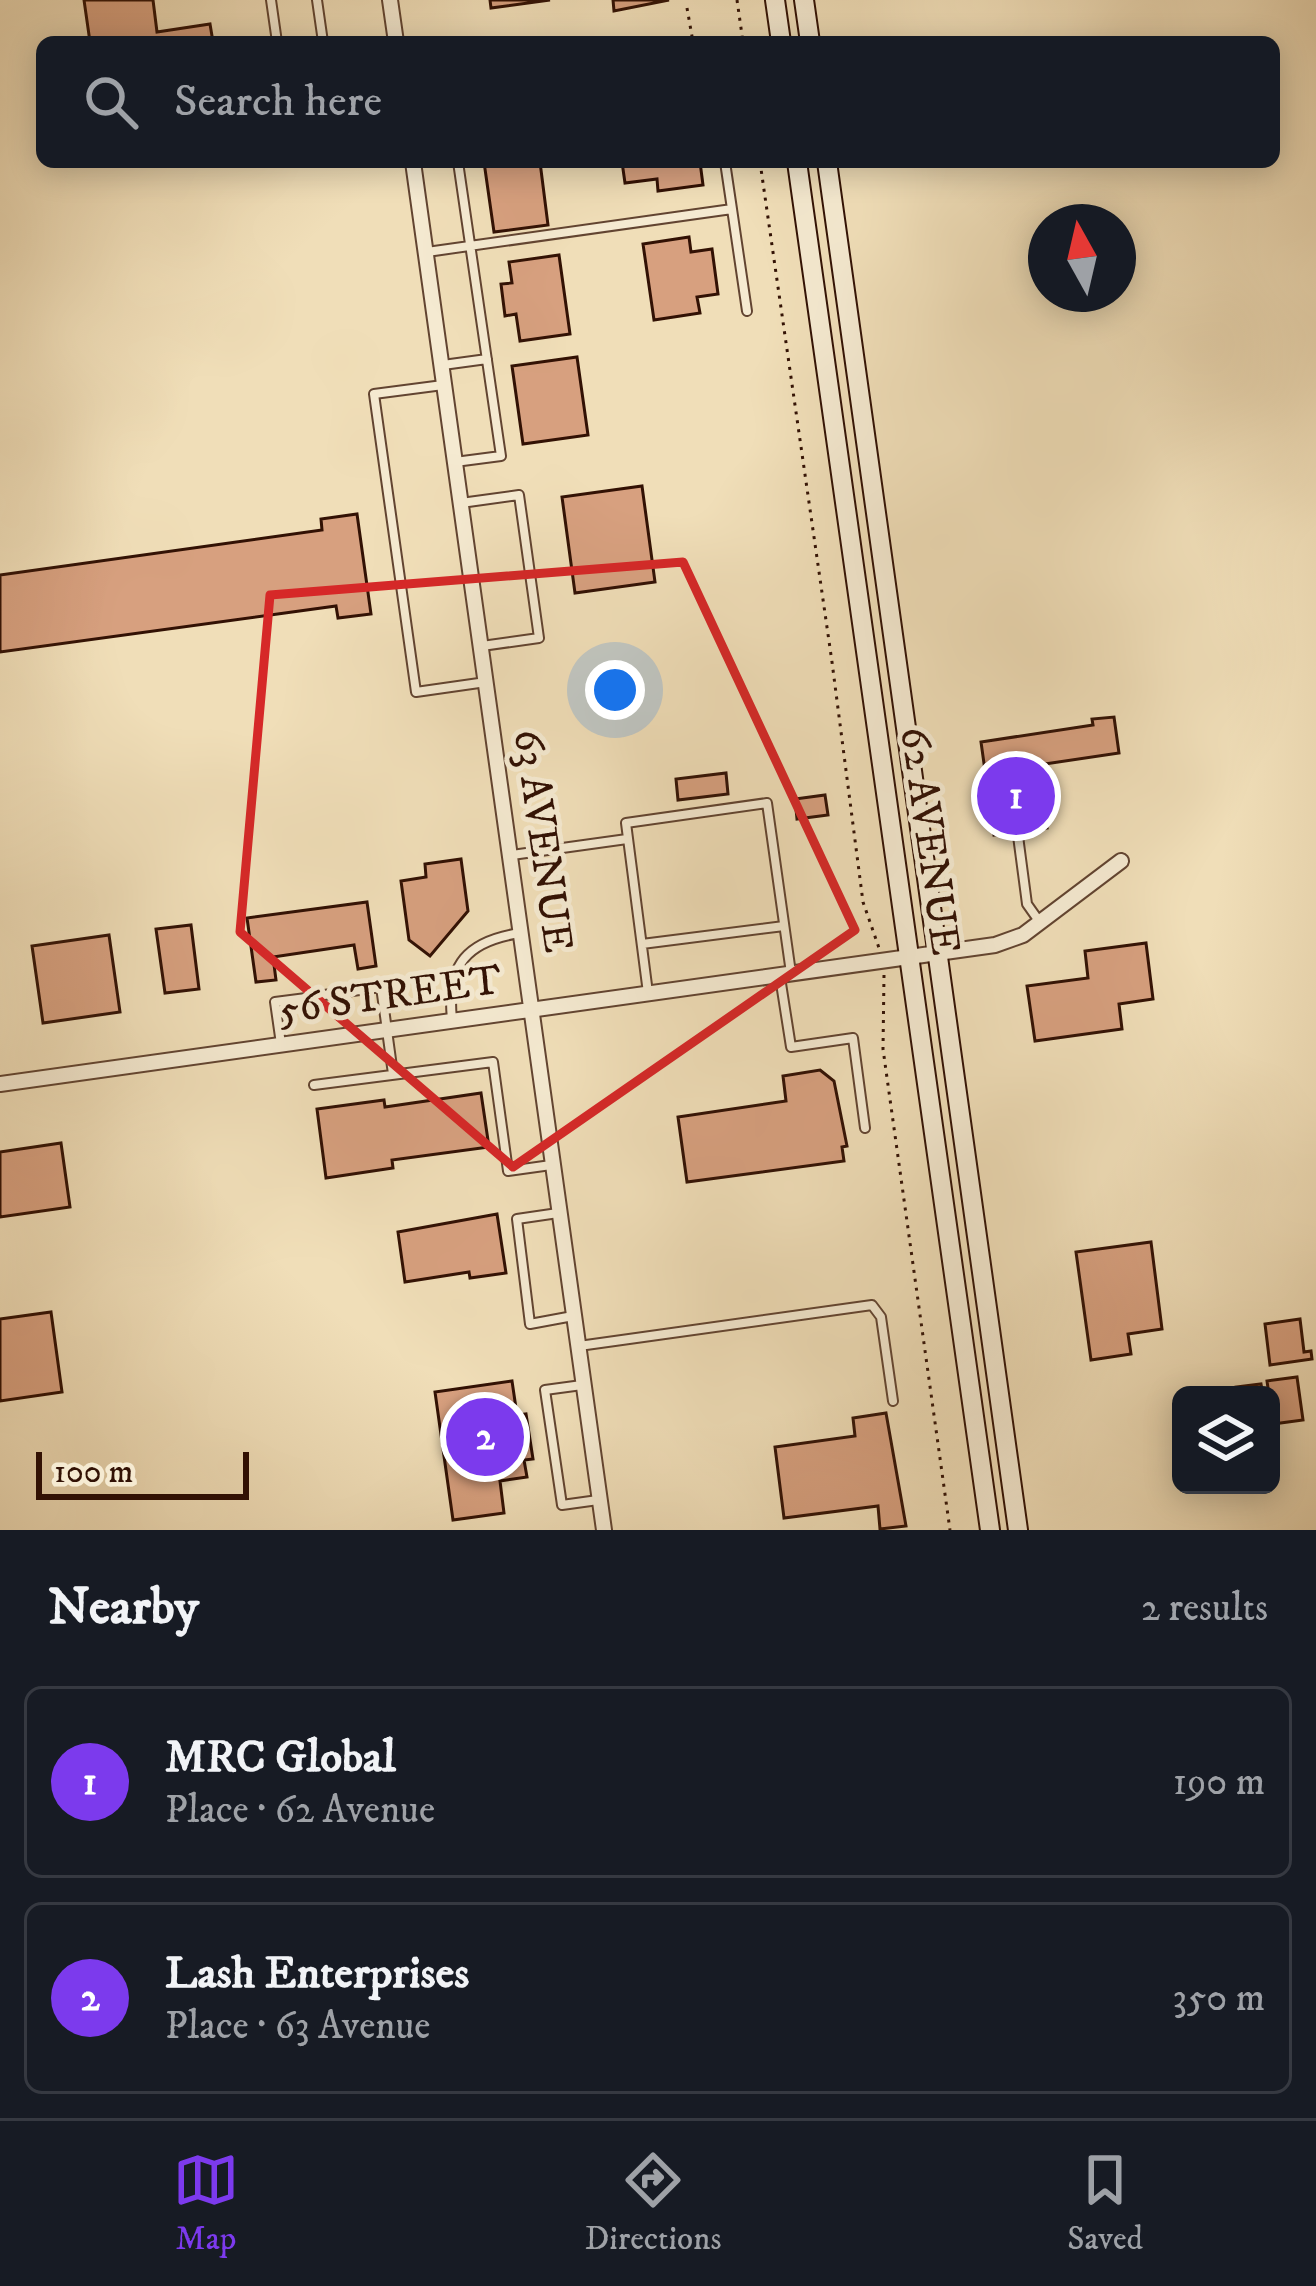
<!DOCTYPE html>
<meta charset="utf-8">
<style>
:root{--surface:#171b24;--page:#242831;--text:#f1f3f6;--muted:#9ea1a6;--line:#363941;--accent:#7c3aed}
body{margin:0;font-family:"IM FELL DW Pica",serif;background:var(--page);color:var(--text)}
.controls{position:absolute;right:36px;bottom:36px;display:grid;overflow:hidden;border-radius:18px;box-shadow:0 6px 30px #0003}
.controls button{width:108px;height:108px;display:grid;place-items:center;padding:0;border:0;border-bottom:3px solid var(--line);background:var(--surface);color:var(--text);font:60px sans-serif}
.compass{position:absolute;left:1028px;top:204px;width:108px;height:108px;border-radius:50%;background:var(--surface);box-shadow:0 6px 30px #0003;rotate:352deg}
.scale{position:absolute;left:36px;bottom:30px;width:213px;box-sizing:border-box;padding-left:12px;border:6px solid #321104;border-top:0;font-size:33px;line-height:42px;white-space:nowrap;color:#321104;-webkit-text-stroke:9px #f5ead1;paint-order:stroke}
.you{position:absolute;left:615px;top:690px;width:42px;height:42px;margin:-30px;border:9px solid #fff;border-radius:50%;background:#1a73e8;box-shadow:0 0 0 18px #1a73e833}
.badge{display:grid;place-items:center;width:78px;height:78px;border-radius:50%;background:var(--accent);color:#fff;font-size:39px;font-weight:700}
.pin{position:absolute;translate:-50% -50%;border:6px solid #fff;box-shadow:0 3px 12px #0006}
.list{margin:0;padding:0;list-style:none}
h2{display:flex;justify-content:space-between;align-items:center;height:156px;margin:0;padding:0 48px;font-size:51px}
h2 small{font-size:39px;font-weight:400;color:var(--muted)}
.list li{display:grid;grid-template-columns:78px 1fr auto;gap:36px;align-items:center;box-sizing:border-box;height:192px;margin:0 24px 24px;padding:0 24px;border:3px solid var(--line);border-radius:18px}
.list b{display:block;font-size:45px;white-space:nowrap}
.list p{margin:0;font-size:39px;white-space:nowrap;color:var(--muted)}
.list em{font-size:39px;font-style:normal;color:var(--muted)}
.icon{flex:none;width:66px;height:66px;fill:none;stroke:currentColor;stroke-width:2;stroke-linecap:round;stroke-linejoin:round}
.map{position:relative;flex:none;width:1316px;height:1530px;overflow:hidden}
.search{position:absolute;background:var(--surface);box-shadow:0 6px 30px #0003;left:36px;right:36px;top:36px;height:132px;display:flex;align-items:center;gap:30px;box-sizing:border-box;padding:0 42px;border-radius:18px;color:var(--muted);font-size:45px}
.sheet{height:588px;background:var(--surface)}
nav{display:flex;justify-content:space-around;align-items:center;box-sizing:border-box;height:168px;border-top:3px solid var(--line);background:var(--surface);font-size:33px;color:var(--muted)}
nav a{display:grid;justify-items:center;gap:6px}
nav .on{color:var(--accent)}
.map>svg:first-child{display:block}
</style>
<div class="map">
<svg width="1316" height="1530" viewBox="0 0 1316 1530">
<rect width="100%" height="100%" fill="#f0deb8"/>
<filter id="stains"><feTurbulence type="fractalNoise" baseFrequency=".00167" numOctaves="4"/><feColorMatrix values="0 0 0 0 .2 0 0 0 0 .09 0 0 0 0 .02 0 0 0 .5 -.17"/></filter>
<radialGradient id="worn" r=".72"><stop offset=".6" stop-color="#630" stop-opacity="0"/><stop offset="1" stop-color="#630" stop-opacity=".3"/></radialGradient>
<path fill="#d7a07f" stroke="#321104" stroke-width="3" d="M 84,0 L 153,0 L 157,32 L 210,24 L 213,42 L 90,42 Z
M 490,0 L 550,0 L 491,8 Z
M 613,0 L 669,0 L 614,11 Z
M 484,162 L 540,162 L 548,225 L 494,232 Z
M 622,162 L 700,162 L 703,185 L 658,191 L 657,179 L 625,183 Z
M 689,237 L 691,252 L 712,249 L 718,294 L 697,297 L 700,313 L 654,320 L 643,244 Z
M 559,255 L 570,334 L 520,341 L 516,314 L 505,316 L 501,284 L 512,283 L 509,262 Z
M 577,357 L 588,435 L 523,444 L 512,366 Z
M 642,486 L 655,582 L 575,593 L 562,497 Z
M 357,514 L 371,614 L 338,618 L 336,606 L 0,652 L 0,575 L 322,530 L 321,519 Z
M 1114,717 L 1119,753 L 1038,765 L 1047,828 L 994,835 L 981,742 L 1093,725 L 1092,719 Z
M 726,773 L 728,794 L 678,800 L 676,779 Z
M 825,795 L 828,815 L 797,819 L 795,799 Z
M 461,859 L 468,911 L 430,956 L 409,940 L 401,881 L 426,877 L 425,864 Z
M 367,902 L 376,966 L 358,969 L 354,945 L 273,957 L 276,980 L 256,982 L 247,918 Z
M 191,925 L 199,989 L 165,993 L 156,929 Z
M 109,935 L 120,1012 L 43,1023 L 32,946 Z
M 1146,943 L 1153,999 L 1119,1004 L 1122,1029 L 1035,1041 L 1027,986 L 1088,978 L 1085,951 Z
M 820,1070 L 834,1081 L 847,1146 L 842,1147 L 844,1161 L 687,1182 L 678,1117 L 786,1101 L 783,1076 Z
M 481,1093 L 489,1147 L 392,1160 L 393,1168 L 326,1178 L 317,1109 L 384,1100 L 385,1107 Z
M 61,1143 L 70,1207 L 0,1217 L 0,1152 Z
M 497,1214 L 506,1273 L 470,1278 L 469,1272 L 405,1282 L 398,1232 Z
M 1151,1242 L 1162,1329 L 1128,1334 L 1131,1354 L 1091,1360 L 1076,1252 Z
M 51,1312 L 62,1392 L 0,1401 L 0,1319 Z
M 1300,1319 L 1304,1352 L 1311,1351 L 1312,1359 L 1270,1365 L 1265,1324 Z
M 1297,1377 L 1303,1420 L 1273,1424 L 1267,1381 Z
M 512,1381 L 517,1415 L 526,1414 L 533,1459 L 524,1460 L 527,1477 L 500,1481 L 504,1513 L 453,1520 L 435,1392 Z
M 1261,1384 L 1263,1395 L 1237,1395 L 1236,1387 Z
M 1181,1403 L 1181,1456 L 1180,1456 L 1174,1404 Z
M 886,1413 L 906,1526 L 880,1529 L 878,1506 L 784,1518 L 775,1447 L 855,1436 L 853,1418 Z"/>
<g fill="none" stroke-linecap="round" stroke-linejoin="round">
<g stroke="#624431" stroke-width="12">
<path id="lane" d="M 271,0 L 277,42
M 317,0 L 323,42
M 725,162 L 732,209
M 427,252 L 732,209 L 747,311
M 443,365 L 487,359
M 443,385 L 374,394 L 416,692 L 486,682
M 455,462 L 501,456 L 458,162
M 461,503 L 519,495 L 539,638 L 482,646
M 1018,836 L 1027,904 L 1039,921
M 512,855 L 627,839
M 642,944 L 784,926
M 780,977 L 791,1047 L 853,1038 L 865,1128
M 648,993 L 626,823 L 767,803 L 791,973
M 324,995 L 381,987 L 393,1074
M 452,1019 C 446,964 468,941 520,933
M 281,1044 L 275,1002 L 314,997
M 314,1085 L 493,1062 L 508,1171 L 551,1165
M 558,1213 L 517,1219 L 530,1324 L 573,1316
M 579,1346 L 872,1305 L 881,1317 L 893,1401
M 582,1385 L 545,1390 L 562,1505 L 598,1500"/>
</g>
<g stroke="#624431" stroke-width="18">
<path id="street" d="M 390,0 L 396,42
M 413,162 L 604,1530
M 0,1084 L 995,945 L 1023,935 L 1121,861"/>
</g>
<g stroke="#321104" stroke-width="22">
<path id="secondary" d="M 775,0 L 781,42
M 804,0 L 810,42
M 797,162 L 990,1530
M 827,162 L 1018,1530"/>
</g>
<path stroke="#321104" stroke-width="3" stroke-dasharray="3 6" stroke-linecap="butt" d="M 737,0 L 743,42
M 687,8 L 693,42
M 760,162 L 832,662 L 863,902 L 879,948
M 884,975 L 883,1049 L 950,1530"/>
<use href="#lane" stroke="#f5ead1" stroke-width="8"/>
<use href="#street" stroke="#f5ead1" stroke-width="14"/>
<use href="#secondary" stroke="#f5ead1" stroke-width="18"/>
</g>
<path fill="none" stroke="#d62828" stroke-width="9" stroke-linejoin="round" d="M 683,562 L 855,930 L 513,1167 L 240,932 L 270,595 Z"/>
<g text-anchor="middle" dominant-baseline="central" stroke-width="10" stroke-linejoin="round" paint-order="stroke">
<g font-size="42" fill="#321104" stroke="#f5ead1">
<text transform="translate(542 841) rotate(82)">63 AVENUE</text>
<text transform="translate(929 841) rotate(82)">62 AVENUE</text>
<text transform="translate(390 996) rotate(-8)">56 STREET</text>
</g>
</g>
<rect width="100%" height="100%" filter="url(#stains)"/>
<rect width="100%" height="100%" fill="url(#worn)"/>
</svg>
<div class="controls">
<button><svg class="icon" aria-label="layers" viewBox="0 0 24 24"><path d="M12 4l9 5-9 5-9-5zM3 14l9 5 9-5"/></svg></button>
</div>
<svg class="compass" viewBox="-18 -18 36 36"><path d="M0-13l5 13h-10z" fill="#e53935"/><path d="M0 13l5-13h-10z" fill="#9ea1a6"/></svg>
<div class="scale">100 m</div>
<div class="you"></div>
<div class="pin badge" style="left:1016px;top:796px">1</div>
<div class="pin badge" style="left:485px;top:1437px">2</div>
<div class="search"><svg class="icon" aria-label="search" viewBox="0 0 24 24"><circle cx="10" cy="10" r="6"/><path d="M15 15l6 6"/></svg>Search here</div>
</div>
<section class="sheet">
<h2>Nearby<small>2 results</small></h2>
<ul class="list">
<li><span class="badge">1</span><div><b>MRC Global</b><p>Place · 62 Avenue</p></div><em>190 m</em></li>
<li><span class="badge">2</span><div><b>Lash Enterprises</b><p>Place · 63 Avenue</p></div><em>350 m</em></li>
</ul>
</section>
<nav>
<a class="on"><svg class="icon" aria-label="map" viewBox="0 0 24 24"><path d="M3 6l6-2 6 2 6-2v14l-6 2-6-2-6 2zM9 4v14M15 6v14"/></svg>Map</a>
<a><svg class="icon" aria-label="directions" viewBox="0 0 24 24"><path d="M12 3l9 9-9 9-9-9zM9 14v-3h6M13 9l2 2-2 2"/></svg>Directions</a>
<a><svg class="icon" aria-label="saved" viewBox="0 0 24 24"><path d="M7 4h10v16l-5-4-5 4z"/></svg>Saved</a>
</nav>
